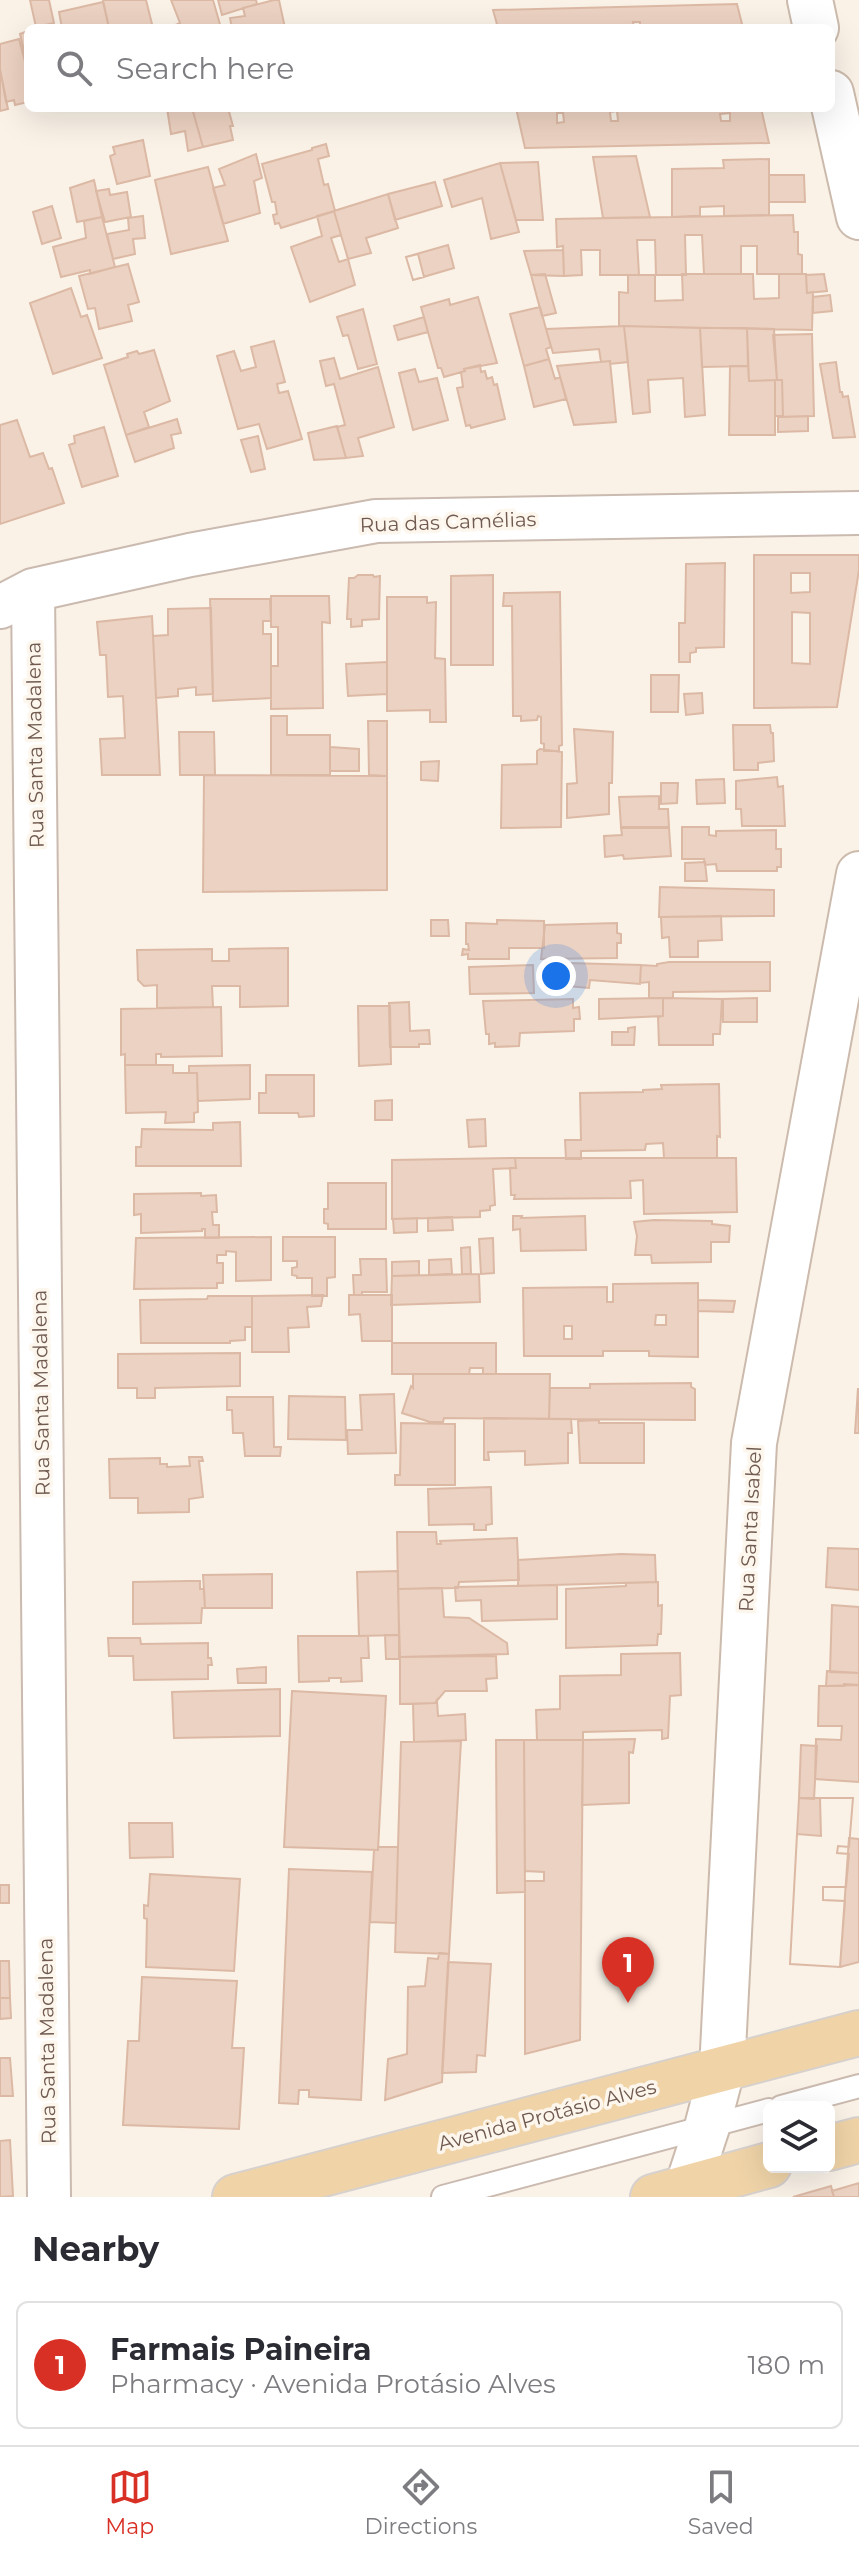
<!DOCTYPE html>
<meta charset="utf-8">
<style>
:root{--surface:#fff;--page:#f7f7f7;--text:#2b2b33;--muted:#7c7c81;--line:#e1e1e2;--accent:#d93025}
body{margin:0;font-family:Montserrat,sans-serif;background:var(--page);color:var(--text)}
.controls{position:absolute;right:24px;bottom:24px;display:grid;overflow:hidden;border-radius:12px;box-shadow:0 8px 32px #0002}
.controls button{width:72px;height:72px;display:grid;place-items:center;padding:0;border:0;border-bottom:2px solid var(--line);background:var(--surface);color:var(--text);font:40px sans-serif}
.you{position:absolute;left:556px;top:976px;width:28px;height:28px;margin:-20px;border:6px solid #fff;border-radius:50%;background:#1a73e8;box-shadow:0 0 0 12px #1a73e833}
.badge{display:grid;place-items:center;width:52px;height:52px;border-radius:50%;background:var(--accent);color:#fff;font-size:26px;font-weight:700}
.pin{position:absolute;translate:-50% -66px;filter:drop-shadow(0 2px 4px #0008)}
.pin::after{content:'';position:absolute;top:42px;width:28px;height:24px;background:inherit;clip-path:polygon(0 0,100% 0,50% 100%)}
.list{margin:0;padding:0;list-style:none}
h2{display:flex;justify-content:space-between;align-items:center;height:104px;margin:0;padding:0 32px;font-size:34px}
h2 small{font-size:26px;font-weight:400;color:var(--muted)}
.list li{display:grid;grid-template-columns:52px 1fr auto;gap:24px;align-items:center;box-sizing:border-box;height:128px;margin:0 16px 16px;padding:0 16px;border:2px solid var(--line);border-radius:12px}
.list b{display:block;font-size:30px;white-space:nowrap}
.list p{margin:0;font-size:26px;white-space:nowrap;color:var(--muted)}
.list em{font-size:26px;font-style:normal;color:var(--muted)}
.icon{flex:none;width:44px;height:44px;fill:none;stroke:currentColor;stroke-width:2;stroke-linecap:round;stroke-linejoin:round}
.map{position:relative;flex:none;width:859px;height:2197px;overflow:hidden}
.search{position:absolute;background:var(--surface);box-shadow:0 8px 32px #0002;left:24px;right:24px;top:24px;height:88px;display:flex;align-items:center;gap:20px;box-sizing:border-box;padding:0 28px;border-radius:12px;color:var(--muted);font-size:30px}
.sheet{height:248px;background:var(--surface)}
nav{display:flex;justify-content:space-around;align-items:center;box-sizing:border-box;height:112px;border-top:2px solid var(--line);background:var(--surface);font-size:22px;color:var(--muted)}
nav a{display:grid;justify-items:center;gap:4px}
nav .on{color:var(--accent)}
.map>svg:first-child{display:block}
</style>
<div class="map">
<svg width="859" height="2197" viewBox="0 0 859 2197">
<rect width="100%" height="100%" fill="#faf2e7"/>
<path fill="#ecd2c2" stroke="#dcb9a5" stroke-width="2" fill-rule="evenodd" d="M 30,0 L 49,0 L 54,23 L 36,27 Z
M 103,0 L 146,0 L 153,28 L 109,28 Z
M 171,0 L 213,0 L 221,28 L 169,28 L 180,23 Z
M 218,0 L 256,0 L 257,4 L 222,15 Z
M 274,0 L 279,0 L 285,28 L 232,28 L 230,18 L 245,16 L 243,8 Z
M 103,2 L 109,28 L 62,28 L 59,12 Z
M 737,4 L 743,28 L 640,28 L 640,22 L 633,22 L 634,28 L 498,28 L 493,10 Z
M 28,31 L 28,67 L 20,34 Z
M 19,39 L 28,73 L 28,102 L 15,105 L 14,100 L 6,102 L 0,69 L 0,44 Z
M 0,69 L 8,109 L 0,111 Z
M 167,108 L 192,108 L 203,147 L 188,151 L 185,131 L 171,134 Z
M 192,108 L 228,108 L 233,126 L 230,126 L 233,140 L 203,147 Z
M 516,108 L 657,108 L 657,111 L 663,111 L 663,108 L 761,108 L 769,143 L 525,148 ZM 617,111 L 618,121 L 611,121 L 610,112 ZM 557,113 L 563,113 L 564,122 L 557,123 ZM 730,113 L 730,121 L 721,121 L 720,114 Z
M 143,140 L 150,176 L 117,184 L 110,156 L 115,154 L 113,147 Z
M 326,144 L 329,156 L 318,159 L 324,185 L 328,184 L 335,211 L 281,228 L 279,223 L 275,224 L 273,215 L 277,214 L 275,202 L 272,202 L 262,164 L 312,150 L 312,148 Z
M 256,154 L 262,178 L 254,181 L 260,213 L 223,224 L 213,188 L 225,185 L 219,169 Z
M 636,156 L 650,217 L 603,218 L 593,157 Z
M 769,159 L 769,215 L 724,216 L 724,206 L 700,207 L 700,216 L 672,217 L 672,169 L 724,168 L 723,160 Z
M 538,162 L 543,220 L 516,220 L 500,163 Z
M 500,163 L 519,232 L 491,239 L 482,198 L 452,207 L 444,180 Z
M 208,167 L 228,241 L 171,254 L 155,180 Z
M 769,175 L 804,175 L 805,202 L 769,202 Z
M 94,180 L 102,217 L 77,222 L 70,188 Z
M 435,182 L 442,206 L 395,220 L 388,194 Z
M 109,189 L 110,195 L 127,192 L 131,217 L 105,222 L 96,191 Z
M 388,194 L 398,228 L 366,238 L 371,253 L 348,259 L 334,211 Z
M 52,206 L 61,238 L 42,244 L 33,212 Z
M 334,211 L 341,235 L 331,238 L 339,262 L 348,259 L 355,285 L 310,302 L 291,247 L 322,236 L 317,216 Z
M 793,215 L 794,232 L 798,232 L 798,254 L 802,255 L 802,274 L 757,274 L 757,246 L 741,246 L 741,274 L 704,274 L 702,235 L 685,235 L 686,275 L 656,275 L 655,240 L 637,240 L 639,275 L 600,275 L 600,250 L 581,250 L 582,275 L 564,276 L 563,246 L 557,247 L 556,219 Z
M 143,216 L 145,238 L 133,239 L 135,254 L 113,259 L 107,234 L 129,230 L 128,218 Z
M 102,217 L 115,267 L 90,274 L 90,270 L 61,277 L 53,247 L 86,238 L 84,221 Z
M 448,245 L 454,268 L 413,280 L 406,257 Z
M 563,250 L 564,276 L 531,275 L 524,251 Z
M 418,254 L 424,277 L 413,280 L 406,257 Z
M 128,264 L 139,302 L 128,305 L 132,321 L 99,329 L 95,308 L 88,309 L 79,276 Z
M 545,274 L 556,313 L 542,316 L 531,275 Z
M 682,274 L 753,274 L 754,299 L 779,298 L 779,274 L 806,274 L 807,293 L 813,292 L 812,330 L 619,326 L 619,292 L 628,293 L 628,275 L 655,275 L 655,301 L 683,300 Z
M 824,274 L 827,291 L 807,293 L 806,275 Z
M 71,288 L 81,317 L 87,315 L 102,358 L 53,374 L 30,303 Z
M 830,295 L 832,311 L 813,313 L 813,297 Z
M 478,297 L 497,363 L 464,369 L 465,371 L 444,377 L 441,368 L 438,368 L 421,307 L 449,299 L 450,305 Z
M 540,307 L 551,347 L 546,349 L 549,359 L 524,366 L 510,314 Z
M 363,309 L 377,364 L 358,369 L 348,335 L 343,336 L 337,317 Z
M 424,317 L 428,332 L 398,340 L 394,326 Z
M 624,326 L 628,362 L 610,364 L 610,361 L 601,362 L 599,349 L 553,353 L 546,329 Z
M 624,326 L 700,328 L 705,415 L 685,417 L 683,378 L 648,380 L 650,412 L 633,414 Z
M 700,328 L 747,328 L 748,366 L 702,367 Z
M 747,328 L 774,329 L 777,380 L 749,381 Z
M 812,334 L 814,416 L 783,417 L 782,380 L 777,380 L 773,335 Z
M 274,341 L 285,382 L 277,384 L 279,393 L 288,391 L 302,439 L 267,449 L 259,424 L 238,429 L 217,356 L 234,351 L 241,371 L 256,367 L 251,347 Z
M 154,350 L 170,401 L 144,412 L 149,427 L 126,435 L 104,365 L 128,357 L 127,354 L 137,351 L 139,354 Z
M 334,358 L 340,379 L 378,367 L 394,427 L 358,438 L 363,456 L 346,458 L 337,427 L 345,425 L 334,384 L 326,386 L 320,361 Z
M 549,359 L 555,379 L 560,377 L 566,399 L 534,407 L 524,366 Z
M 610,361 L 616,422 L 574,425 L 557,366 Z
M 836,362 L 840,392 L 842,392 L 843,397 L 848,396 L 855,437 L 833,438 L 820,364 Z
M 480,365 L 481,372 L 485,371 L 487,379 L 492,377 L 494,385 L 497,384 L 505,419 L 471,428 L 470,425 L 466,426 L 457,388 L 463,387 L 461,372 L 465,371 L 464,369 Z
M 730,366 L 748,366 L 749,381 L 775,380 L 775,435 L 729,435 Z
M 415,369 L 419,382 L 437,378 L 448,420 L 413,430 L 399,373 Z
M 775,380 L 782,380 L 783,416 L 775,416 Z
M 808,416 L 808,431 L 778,432 L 778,417 Z
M 177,419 L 181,433 L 171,435 L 174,448 L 135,462 L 126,435 Z
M 17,420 L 30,457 L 43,453 L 49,469 L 52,468 L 64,503 L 0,524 L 0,425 Z
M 337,426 L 346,458 L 314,460 L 308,433 Z
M 104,427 L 118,476 L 82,487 L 69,445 L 75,443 L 74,436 Z
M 258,436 L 265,469 L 251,472 L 241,440 Z
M 754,555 L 859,555 L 859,570 L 837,707 L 754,708 ZM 791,573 L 810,573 L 810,592 L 791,593 ZM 792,612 L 810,613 L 810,664 L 792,663 Z
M 725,563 L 724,647 L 696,648 L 696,652 L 690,653 L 690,662 L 679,662 L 679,623 L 685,623 L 686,564 Z
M 358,575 L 373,575 L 374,577 L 380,576 L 379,619 L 362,620 L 362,626 L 351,627 L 351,619 L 347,619 L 349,578 L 354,578 Z
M 493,575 L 493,665 L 451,665 L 451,576 Z
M 560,592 L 562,745 L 559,746 L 559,751 L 544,751 L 544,744 L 541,743 L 541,717 L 538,716 L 537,720 L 521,721 L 521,716 L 513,716 L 512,606 L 503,606 L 504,593 Z
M 271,596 L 329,596 L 330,623 L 322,622 L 323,708 L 271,709 L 271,666 L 278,666 L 278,627 L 271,627 Z
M 387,597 L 427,597 L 427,603 L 436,602 L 435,658 L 445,659 L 446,722 L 430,722 L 430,710 L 387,711 Z
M 210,599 L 270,599 L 271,621 L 263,621 L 263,634 L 271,634 L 271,698 L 213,701 Z
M 211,608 L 213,694 L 196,695 L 196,687 L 178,689 L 178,696 L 156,698 L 153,636 L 168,635 L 168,609 Z
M 152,616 L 160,775 L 102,775 L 100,739 L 125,738 L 123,696 L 108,697 L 106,655 L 100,655 L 97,622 Z
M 387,662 L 387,694 L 348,696 L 346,664 Z
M 651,675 L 679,675 L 678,712 L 651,712 Z
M 702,693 L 703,713 L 686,715 L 684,694 Z
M 271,716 L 287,716 L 287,735 L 330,735 L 330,775 L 271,775 Z
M 368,721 L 387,721 L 387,776 L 369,775 Z
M 733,725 L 770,725 L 771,733 L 773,733 L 774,761 L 758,763 L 758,770 L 734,770 Z
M 574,729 L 613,732 L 612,783 L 609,783 L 609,814 L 567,818 L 567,784 L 577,783 Z
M 179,732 L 214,732 L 215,775 L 180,775 Z
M 330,747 L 359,749 L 359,771 L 330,771 Z
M 540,749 L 562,752 L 561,827 L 501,828 L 502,765 L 537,764 L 537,751 Z
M 439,761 L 438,781 L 421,780 L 421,762 Z
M 204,775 L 387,776 L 387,890 L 203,892 Z
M 777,777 L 778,787 L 783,786 L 785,826 L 742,826 L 741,809 L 736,809 L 736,781 Z
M 724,779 L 725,803 L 697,804 L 696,780 Z
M 661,783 L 678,783 L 677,803 L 661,804 Z
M 659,796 L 659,809 L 668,809 L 669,827 L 621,827 L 619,797 Z
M 682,827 L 709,827 L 709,835 L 716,836 L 716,831 L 776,830 L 776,849 L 781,849 L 781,867 L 777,867 L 777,871 L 717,871 L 716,864 L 705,865 L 704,859 L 682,859 Z
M 621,828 L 669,828 L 671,856 L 624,859 L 623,855 L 605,857 L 604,836 L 622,835 Z
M 705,862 L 707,881 L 685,881 L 685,863 Z
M 660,887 L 774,890 L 774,916 L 659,917 Z
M 721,916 L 722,940 L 698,941 L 698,957 L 670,957 L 669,937 L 662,938 L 661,917 Z
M 431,920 L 448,920 L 449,936 L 431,936 Z
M 497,920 L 544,921 L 544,948 L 509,948 L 509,959 L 468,959 L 468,954 L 462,955 L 463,949 L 469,950 L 468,944 L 466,944 L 466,923 L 497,924 Z
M 617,923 L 617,933 L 621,934 L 621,943 L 617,943 L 617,958 L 541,959 L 545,925 Z
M 288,948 L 288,1006 L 240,1007 L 240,986 L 212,986 L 213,1007 L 157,1008 L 157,985 L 144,986 L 138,980 L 137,950 L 212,949 L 212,961 L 229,961 L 229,949 Z
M 669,962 L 770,962 L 770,991 L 673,992 L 673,998 L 649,998 L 649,982 L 640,983 L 641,965 L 657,966 L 657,964 Z
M 568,963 L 641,965 L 640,984 L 590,980 L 589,988 L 567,986 Z
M 533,965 L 534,993 L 470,994 L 469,967 Z
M 663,998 L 722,999 L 720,1034 L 713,1034 L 713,1045 L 659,1045 L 658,1017 L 663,1016 Z
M 663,998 L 663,1016 L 599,1019 L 599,999 Z
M 757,998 L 757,1022 L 723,1022 L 723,999 Z
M 573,999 L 573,1008 L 579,1007 L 580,1019 L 574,1019 L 574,1031 L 520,1033 L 519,1046 L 495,1047 L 495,1043 L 489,1044 L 489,1034 L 486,1034 L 483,1001 Z
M 409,1002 L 410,1031 L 429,1030 L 430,1044 L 419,1044 L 419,1047 L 390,1047 L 389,1003 Z
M 358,1006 L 390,1006 L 391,1064 L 359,1066 Z
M 221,1007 L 222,1056 L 161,1057 L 161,1054 L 156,1054 L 156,1065 L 125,1065 L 125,1054 L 121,1055 L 121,1009 Z
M 635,1027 L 634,1045 L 612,1045 L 612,1032 L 628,1032 L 628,1028 Z
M 125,1065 L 173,1065 L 173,1073 L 197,1073 L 198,1112 L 194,1113 L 194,1122 L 165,1123 L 166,1112 L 126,1113 Z
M 250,1065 L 250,1099 L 198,1101 L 197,1073 L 189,1073 L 189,1066 Z
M 266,1075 L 314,1075 L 314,1116 L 299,1117 L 298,1113 L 259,1113 L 259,1093 L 266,1093 Z
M 719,1084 L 720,1137 L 717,1136 L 717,1158 L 664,1158 L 663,1143 L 646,1144 L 645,1150 L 581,1151 L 581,1159 L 566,1159 L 565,1140 L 581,1140 L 580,1093 L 643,1092 L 643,1090 L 662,1089 L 661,1085 Z
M 392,1100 L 392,1120 L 375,1120 L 375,1101 Z
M 485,1119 L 486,1146 L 469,1147 L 467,1120 Z
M 240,1122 L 241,1166 L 136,1166 L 136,1147 L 141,1147 L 142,1129 L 213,1130 L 213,1123 Z
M 515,1158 L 736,1158 L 737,1212 L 644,1214 L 643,1180 L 630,1181 L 631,1198 L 514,1199 L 515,1195 L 511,1195 L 510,1168 L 516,1168 Z
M 515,1158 L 516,1168 L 493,1169 L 495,1205 L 490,1206 L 490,1210 L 480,1211 L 480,1217 L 392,1219 L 392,1160 Z
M 328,1183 L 386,1183 L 386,1229 L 328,1229 L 328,1224 L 324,1223 L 324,1209 L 328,1209 Z
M 201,1193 L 201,1196 L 216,1195 L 217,1212 L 212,1212 L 213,1225 L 219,1225 L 219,1238 L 205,1238 L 205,1229 L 202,1229 L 202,1231 L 141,1233 L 141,1214 L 134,1215 L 134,1194 Z
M 513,1216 L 522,1216 L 521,1218 L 585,1216 L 586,1250 L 521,1251 L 520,1229 L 513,1230 Z
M 452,1217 L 453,1230 L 428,1231 L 428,1218 Z
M 417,1218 L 417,1232 L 394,1233 L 393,1219 Z
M 654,1220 L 712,1221 L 712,1224 L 730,1226 L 729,1242 L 711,1242 L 711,1262 L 652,1263 L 651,1255 L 635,1255 L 637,1236 L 634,1222 Z
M 271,1237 L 271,1280 L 236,1281 L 236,1252 L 226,1251 L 226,1255 L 217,1255 L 217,1263 L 223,1263 L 223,1283 L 217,1283 L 217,1288 L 134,1289 L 136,1238 Z
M 283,1237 L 335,1237 L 335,1277 L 327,1278 L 327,1296 L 312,1296 L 312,1278 L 297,1278 L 297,1276 L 292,1275 L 292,1268 L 297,1267 L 297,1261 L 283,1261 Z
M 493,1238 L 494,1273 L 481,1274 L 479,1239 Z
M 470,1247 L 471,1274 L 462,1274 L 461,1248 Z
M 360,1259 L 386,1259 L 387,1292 L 362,1292 L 362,1295 L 354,1295 L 353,1275 L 361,1275 Z
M 451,1259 L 452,1274 L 429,1275 L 429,1260 Z
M 419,1261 L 419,1275 L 392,1276 L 392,1262 Z
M 479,1274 L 480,1302 L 391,1305 L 392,1276 Z
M 698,1283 L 698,1357 L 649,1356 L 649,1351 L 603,1351 L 603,1356 L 524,1356 L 523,1288 L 607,1287 L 607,1302 L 613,1302 L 613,1284 ZM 656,1315 L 666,1315 L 666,1325 L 655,1325 ZM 564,1326 L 572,1326 L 572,1339 L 564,1339 Z
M 323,1295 L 321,1306 L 307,1307 L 309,1327 L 288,1328 L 289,1352 L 252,1352 L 252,1296 Z
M 349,1295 L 392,1295 L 392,1341 L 362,1341 L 360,1314 L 349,1315 Z
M 208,1296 L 252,1296 L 252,1327 L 245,1327 L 245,1340 L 230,1341 L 230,1343 L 141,1343 L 140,1300 L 207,1299 Z
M 698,1300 L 735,1301 L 733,1312 L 698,1311 Z
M 392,1343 L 496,1343 L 496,1374 L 483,1374 L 483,1368 L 470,1368 L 469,1374 L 392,1374 Z
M 240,1353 L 240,1386 L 155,1388 L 155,1398 L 137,1398 L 137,1388 L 118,1388 L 118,1354 Z
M 413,1374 L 550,1374 L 549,1419 L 444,1418 L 443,1422 L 430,1422 L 402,1413 L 411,1386 L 413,1388 Z
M 691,1383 L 691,1387 L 695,1389 L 695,1420 L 549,1419 L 550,1388 L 590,1388 L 590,1384 Z
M 858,1388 L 859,1433 L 855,1433 Z
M 394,1394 L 396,1453 L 348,1454 L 347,1430 L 362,1430 L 360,1395 Z
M 289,1396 L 345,1397 L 346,1440 L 288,1439 Z
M 227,1397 L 273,1397 L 274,1447 L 281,1447 L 280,1456 L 245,1456 L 243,1433 L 233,1433 L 232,1410 L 227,1410 Z
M 484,1418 L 571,1419 L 572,1433 L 568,1433 L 568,1463 L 525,1465 L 525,1451 L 488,1452 L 489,1460 L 484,1460 Z
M 599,1420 L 599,1423 L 644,1423 L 644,1463 L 580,1463 L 578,1421 Z
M 401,1423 L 455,1424 L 455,1485 L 395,1485 L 395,1475 L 400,1475 Z
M 189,1457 L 202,1457 L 203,1461 L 199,1461 L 203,1497 L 189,1499 L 189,1512 L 138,1513 L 138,1498 L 110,1498 L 109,1459 L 160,1458 L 160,1464 L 167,1464 L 167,1467 L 190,1466 Z
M 491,1487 L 492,1524 L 486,1525 L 486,1530 L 474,1530 L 474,1524 L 429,1525 L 428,1489 Z
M 397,1532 L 436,1532 L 437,1544 L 441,1544 L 440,1541 L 517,1538 L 519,1580 L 459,1582 L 458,1588 L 398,1589 Z
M 828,1548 L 859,1549 L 859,1590 L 826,1587 Z
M 621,1554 L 655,1555 L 656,1582 L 518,1586 L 518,1560 Z
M 398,1571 L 399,1635 L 359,1636 L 357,1572 Z
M 272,1574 L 272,1608 L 205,1608 L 203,1575 Z
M 188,1581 L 200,1581 L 200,1589 L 204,1589 L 205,1608 L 202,1608 L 201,1623 L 133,1624 L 133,1582 Z
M 658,1582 L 658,1606 L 662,1605 L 661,1634 L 658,1634 L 657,1645 L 566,1648 L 566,1589 L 626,1586 L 626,1583 Z
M 557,1585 L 557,1619 L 482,1621 L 481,1600 L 456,1601 L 455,1587 Z
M 442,1588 L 444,1617 L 469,1618 L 507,1643 L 508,1654 L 400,1657 L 398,1589 Z
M 832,1605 L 859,1607 L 859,1673 L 830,1672 Z
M 385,1635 L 399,1635 L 399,1659 L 386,1659 Z
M 298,1636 L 368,1636 L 369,1658 L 361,1658 L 362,1681 L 341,1682 L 341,1678 L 329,1678 L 329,1681 L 299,1682 Z
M 108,1638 L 140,1638 L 141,1644 L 208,1643 L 208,1658 L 211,1658 L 212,1665 L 208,1665 L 208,1679 L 134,1680 L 133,1656 L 109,1656 Z
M 680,1653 L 681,1695 L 670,1696 L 668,1738 L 662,1739 L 662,1730 L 583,1732 L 583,1740 L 537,1740 L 536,1710 L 560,1709 L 560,1676 L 621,1675 L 621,1654 Z
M 496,1656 L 497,1678 L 486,1679 L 487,1691 L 445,1691 L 435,1703 L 400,1704 L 400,1657 Z
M 266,1667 L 266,1683 L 238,1683 L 237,1669 Z
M 827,1671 L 859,1673 L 859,1685 L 826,1686 Z
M 844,1684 L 859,1685 L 859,1782 L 815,1779 L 816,1739 L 841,1740 L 842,1726 L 818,1726 L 819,1686 L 844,1686 Z
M 280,1689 L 280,1736 L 174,1738 L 172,1692 Z
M 292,1691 L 386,1696 L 378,1850 L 284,1847 Z
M 437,1700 L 438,1716 L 465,1714 L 466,1740 L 414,1742 L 413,1704 L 435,1703 Z
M 635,1739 L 633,1753 L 629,1752 L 629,1803 L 582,1805 L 583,1740 Z
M 496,1740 L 524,1740 L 525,1892 L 497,1893 Z
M 524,1740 L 583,1740 L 580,2040 L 525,2054 L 525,1881 L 544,1881 L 544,1872 L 525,1871 Z
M 461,1741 L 449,1954 L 395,1952 L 401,1742 Z
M 801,1745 L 817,1746 L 814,1799 L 799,1798 Z
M 799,1798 L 853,1798 L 849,1847 L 838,1846 L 837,1853 L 849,1854 L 846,1887 L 823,1887 L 823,1900 L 845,1901 L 840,1967 L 790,1964 Z
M 820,1798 L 853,1798 L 849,1847 L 838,1846 L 837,1853 L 849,1854 L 846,1887 L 823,1887 L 823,1900 L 845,1901 L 840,1967 L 790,1964 L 797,1834 L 821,1836 Z
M 129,1823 L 172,1823 L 173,1857 L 130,1858 Z
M 849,1838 L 859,1839 L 859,1962 L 840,1967 Z
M 378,1847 L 398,1847 L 396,1923 L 370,1922 L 374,1850 L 378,1850 Z
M 289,1869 L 372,1872 L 361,2100 L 309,2097 L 309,2090 L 299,2090 L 298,2104 L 279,2103 Z
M 150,1874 L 240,1879 L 234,1971 L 146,1967 L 147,1919 L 144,1918 L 144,1905 L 148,1906 Z
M 0,1885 L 9,1885 L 9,1903 L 0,1903 Z
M 439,1953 L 449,1954 L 442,2082 L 385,2100 L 388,2059 L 407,2054 L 408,1987 L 425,1986 L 428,1958 L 438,1959 Z
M 0,1961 L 9,1961 L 10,1998 L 0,1998 Z
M 448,1962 L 491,1964 L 485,2056 L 477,2055 L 476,2072 L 442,2073 Z
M 142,1977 L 237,1981 L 232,2048 L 244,2048 L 239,2129 L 123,2125 L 128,2041 L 139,2041 Z
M 0,1998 L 10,1998 L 11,2018 L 0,2019 Z
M 0,2058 L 10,2058 L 13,2096 L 0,2096 Z
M 10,2140 L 13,2196 L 0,2197 L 0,2141 Z
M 859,2183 L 859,2197 L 834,2197 L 832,2191 Z
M 831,2186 L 834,2197 L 793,2197 Z"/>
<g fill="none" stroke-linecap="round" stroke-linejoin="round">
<g stroke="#cabaaf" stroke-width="26">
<path id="lane" d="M 781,2107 L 859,2086
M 443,2197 L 769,2110"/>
</g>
<g stroke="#cabaaf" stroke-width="46">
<path id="street" d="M 33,590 L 49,2197
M 0,607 L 33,590 L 190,555 L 376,521 L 859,513"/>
</g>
<g stroke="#ccbbad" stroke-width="48">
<path id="secondary" d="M 810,0 L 816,28
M 831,93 L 859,217
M 684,2197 L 707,2127 L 722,2070 L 754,1443 L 859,874"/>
</g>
<g stroke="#d7d1ce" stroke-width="48">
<path id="primary" d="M 829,2148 L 859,2140
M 235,2197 L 859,2033
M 653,2197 L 769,2165"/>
</g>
<use href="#lane" stroke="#fff" stroke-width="22"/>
<use href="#street" stroke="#fff" stroke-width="42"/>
<use href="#secondary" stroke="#fff" stroke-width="44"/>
<use href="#primary" stroke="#f0d4a8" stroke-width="44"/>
</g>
<g text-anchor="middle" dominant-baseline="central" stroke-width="7" stroke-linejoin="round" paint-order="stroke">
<g font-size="20" fill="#705a4f" stroke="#fdf6ed">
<text transform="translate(448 522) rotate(-2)">Rua das Camélias</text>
<text transform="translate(35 745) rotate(-91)">Rua Santa Madalena</text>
<text transform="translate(41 1393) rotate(-91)">Rua Santa Madalena</text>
<text transform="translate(750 1529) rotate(-87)">Rua Santa Isabel</text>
<text transform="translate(47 2041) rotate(-91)">Rua Santa Madalena</text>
<text transform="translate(547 2115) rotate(-15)">Avenida Protásio Alves</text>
</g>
</g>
</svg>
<div class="controls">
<button><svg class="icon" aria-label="layers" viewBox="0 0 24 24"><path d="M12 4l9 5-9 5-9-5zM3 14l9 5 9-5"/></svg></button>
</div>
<div class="you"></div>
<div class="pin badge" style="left:628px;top:2003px">1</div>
<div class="search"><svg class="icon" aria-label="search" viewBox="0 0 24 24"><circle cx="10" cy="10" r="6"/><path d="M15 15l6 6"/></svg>Search here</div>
</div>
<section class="sheet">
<h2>Nearby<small></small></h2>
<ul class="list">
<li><span class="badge">1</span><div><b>Farmais Paineira</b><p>Pharmacy · Avenida Protásio Alves</p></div><em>180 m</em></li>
</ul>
</section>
<nav>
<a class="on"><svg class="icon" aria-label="map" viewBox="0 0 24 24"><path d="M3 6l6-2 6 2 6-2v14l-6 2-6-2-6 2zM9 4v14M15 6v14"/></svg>Map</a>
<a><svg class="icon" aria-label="directions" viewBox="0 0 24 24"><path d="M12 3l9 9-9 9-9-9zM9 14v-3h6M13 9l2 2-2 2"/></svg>Directions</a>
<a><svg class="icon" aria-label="saved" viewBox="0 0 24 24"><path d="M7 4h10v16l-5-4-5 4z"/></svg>Saved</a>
</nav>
